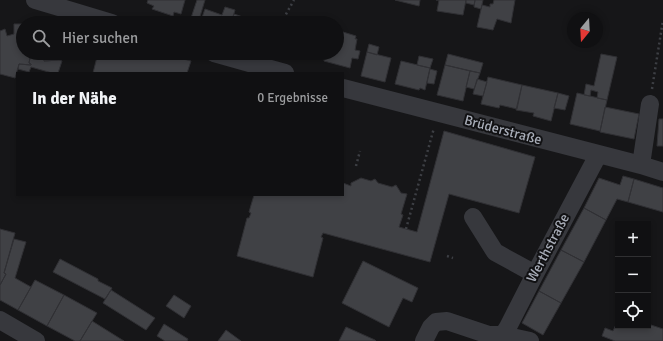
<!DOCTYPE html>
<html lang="de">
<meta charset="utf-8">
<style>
:root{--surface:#101012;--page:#1e1e20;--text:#f1f3f6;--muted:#9c9d9f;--line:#303032}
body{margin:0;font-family:Signika,sans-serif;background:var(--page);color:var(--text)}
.controls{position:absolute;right:12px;bottom:12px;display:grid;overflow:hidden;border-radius:0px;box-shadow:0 2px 6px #0003}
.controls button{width:36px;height:36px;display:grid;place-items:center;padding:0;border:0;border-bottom:1px solid var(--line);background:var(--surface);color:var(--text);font:20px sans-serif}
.compass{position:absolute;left:567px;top:12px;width:36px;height:36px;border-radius:50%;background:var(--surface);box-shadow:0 2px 6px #0003;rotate:198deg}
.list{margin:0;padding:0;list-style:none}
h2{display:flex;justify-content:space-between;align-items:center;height:52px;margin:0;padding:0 16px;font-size:17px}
h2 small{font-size:13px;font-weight:400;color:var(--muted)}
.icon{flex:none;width:22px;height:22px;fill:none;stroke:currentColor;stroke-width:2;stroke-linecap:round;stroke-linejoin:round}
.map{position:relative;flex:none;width:663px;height:341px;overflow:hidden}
.search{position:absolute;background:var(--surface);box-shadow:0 2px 6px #0003;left:16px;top:16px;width:328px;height:44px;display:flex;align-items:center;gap:10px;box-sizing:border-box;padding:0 14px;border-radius:22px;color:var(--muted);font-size:15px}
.panel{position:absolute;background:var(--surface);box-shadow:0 2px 6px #0003;left:16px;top:72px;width:328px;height:124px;border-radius:0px}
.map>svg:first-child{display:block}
</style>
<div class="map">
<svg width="663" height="341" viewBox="0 0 663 341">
<rect width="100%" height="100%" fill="#161618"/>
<path fill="#404145" stroke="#303034" d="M 148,0 L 185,0 L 181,14 L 174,12 L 173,16 L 152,9 L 154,6 L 147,3 Z
M 197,0 L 205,0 L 198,23 L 190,21 Z
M 395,0 L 420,0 L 419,6 Z
M 436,0 L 466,0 L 463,15 L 437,11 L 439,0 Z
M 466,0 L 475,0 L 474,5 L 466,3 Z
M 475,0 L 483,0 L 481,9 L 474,7 Z
M 494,0 L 515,0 L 511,23 L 497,19 L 493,30 L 477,27 L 482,5 L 490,7 L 490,4 L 493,4 Z
M 225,7 L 235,10 L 231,23 L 200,23 L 205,9 L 222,15 Z
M 234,14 L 261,23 L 231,23 Z
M 294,19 L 310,23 L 293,23 Z
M 14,24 L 22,24 L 22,25 L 23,25 L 23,53 L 31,53 L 29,63 L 31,64 L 31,65 L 19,64 L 15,78 L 0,74 L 0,31 L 5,29 L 7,36 L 14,34 Z
M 343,32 L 356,36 L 355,39 L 357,39 L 355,50 L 360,51 L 358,59 L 352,58 L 350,68 L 324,61 L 326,53 L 337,53 L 337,34 L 342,36 Z
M 369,44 L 379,47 L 377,55 L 367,52 Z
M 367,52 L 391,58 L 385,82 L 361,76 Z
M 31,53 L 44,53 L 44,61 L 59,60 L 62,61 L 58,73 L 52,73 L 31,67 L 29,72 L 18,69 L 19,64 L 31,65 L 31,64 L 29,63 Z
M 44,53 L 64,53 L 63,57 L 60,56 L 59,60 L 44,61 Z
M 98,53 L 160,53 L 191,61 L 187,73 L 93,73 Z
M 291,53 L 314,53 L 312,58 Z
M 318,53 L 326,53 L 325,60 L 317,58 Z
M 448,54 L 483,63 L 480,73 L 445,65 Z
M 601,54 L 617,57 L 607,100 L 597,98 L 598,92 L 591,90 L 590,96 L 584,95 L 586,84 L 594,86 Z
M 419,56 L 433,59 L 430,68 L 417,65 Z
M 401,61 L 430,68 L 425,90 L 420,88 L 419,90 L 395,84 Z
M 445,65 L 470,71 L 463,101 L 437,95 Z
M 430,69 L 437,71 L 434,84 L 427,83 Z
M 470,71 L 480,73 L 474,89 L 466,87 Z
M 488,77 L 522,85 L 517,109 L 500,105 L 499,108 L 481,104 Z
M 477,79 L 487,82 L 483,96 L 473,94 Z
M 522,85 L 558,93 L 551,121 L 533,116 L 534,113 L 516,110 Z
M 558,93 L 569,96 L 565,110 L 554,108 Z
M 577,93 L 607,100 L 600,131 L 570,124 Z
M 605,107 L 639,114 L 634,139 L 600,132 Z
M 659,119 L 663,119 L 663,146 L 657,146 Z
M 444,131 L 535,157 L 519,213 L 449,194 L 430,262 L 323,233 L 321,237 L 323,238 L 313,277 L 237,256 L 247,218 L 249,218 L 251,213 L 249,212 L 254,195 L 343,195 L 343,183 L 351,186 L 351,183 L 361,178 L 371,181 L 375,179 L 378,183 L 392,187 L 396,185 L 401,193 L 407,194 L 401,214 L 403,215 L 399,227 L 417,232 Z
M 623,176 L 634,179 L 628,202 L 617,199 L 606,220 L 584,208 L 599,178 L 620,185 Z
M 634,179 L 663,188 L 663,212 L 628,202 Z
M 584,208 L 606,220 L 584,262 L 561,250 Z
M 0,229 L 15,233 L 4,273 L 6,274 L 0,285 Z
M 14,239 L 26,242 L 15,278 L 31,287 L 18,310 L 0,300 L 0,285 L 6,274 L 4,273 Z
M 561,250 L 584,262 L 561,303 L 539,291 Z
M 60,259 L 98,279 L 98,281 L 112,288 L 105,299 L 53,272 Z
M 363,261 L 418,288 L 412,302 L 403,298 L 389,327 L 342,303 Z
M 35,280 L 64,295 L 47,326 L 18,310 Z
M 111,290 L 155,318 L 146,330 L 103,303 Z
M 539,291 L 561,303 L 543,335 L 522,323 Z
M 64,295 L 97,313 L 80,341 L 75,341 L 47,326 Z
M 174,295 L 191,306 L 184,318 L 166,306 Z
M 618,320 L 618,326 L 648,326 L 648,324 L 663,329 L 663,341 L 615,341 L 602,336 L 605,328 L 613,331 Z
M 92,321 L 124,341 L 80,341 Z
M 164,324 L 188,339 L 187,341 L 165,341 L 157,336 Z
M 346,327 L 375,340 L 376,341 L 339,341 Z
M 226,330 L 241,341 L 218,341 Z"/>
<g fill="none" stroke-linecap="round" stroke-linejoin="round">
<path stroke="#3d3f44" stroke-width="2.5" stroke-dasharray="2 3" stroke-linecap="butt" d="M 281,23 L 294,0
M 652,89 L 663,20
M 356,166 L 360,151
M 406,229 L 434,128
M 447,256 L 453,258"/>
<path stroke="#37383d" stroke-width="18" d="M 35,0 L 112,23
M 214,53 L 285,73
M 343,88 L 641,165 L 663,172
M 641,165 L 650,104
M 473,217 L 495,252 L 535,274
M 0,320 L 36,341
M 424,341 L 431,327 L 436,322 L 447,321 L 489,335 L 503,335 L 530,341
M 499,341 L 508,327 L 535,274 L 598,155"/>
</g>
<g text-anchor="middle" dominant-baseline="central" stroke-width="4" stroke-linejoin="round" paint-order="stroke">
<g font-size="14" fill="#a8adb8" stroke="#111113">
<text transform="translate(503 130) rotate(15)">Brüderstraße</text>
<text transform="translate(548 248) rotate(-62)">Werthstraße</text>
</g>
</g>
</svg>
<div class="controls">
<button>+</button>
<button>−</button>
<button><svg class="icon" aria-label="locate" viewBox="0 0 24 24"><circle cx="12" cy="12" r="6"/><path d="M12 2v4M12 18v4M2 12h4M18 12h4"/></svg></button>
</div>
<svg class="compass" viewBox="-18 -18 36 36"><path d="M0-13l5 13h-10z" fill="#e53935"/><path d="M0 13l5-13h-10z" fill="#9c9d9f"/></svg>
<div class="search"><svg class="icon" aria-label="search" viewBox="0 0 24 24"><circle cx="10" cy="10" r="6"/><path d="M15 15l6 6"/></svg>Hier suchen</div>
<section class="panel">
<h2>In der Nähe<small>0 Ergebnisse</small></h2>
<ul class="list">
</ul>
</section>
</div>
